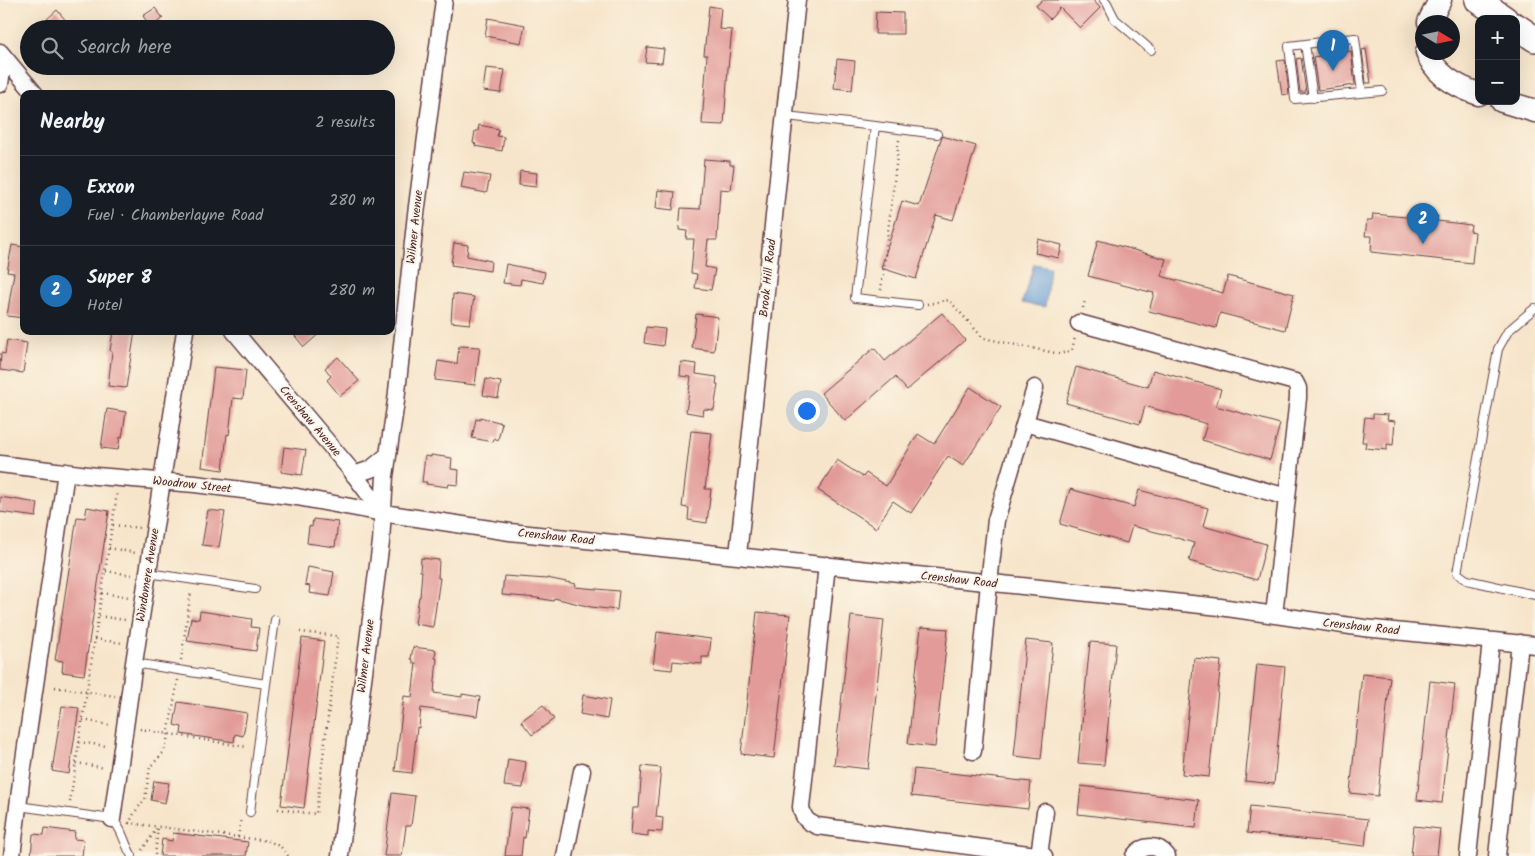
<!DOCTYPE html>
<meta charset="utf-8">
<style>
:root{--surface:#171b24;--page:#20242c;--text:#f1f3f6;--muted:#9ea1a6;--line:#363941;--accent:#1f6fb2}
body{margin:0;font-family:Kalam,sans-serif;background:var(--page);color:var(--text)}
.controls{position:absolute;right:15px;top:15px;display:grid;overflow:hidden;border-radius:10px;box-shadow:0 5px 20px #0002}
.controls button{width:45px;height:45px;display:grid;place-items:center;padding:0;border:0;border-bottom:1px solid var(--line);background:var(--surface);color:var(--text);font:25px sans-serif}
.compass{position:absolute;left:1415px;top:15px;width:45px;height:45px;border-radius:50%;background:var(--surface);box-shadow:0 5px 20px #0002;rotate:100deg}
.you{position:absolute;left:806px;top:410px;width:18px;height:18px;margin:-12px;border:4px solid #fff;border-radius:50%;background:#1a73e8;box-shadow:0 0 0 8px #1a73e833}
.badge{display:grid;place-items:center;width:32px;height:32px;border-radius:50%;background:var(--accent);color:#fff;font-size:16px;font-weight:700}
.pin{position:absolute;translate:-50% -41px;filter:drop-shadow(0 1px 2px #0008)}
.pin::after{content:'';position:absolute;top:26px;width:18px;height:15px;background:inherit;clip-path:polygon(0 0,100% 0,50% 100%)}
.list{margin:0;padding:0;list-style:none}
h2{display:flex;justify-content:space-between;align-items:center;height:65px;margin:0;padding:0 20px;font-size:21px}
h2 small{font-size:16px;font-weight:400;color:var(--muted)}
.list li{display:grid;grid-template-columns:32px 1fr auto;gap:15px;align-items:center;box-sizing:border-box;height:90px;padding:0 20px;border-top:1px solid var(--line)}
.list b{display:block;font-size:19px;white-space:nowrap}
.list p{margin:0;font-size:16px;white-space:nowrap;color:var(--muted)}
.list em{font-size:16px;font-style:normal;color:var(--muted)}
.icon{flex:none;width:28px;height:28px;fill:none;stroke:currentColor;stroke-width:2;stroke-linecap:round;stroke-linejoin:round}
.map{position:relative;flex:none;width:1535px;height:856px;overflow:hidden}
.search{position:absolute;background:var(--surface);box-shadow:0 5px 20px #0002;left:20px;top:20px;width:375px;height:55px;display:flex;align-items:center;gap:12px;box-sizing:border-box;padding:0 18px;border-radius:28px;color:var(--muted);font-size:19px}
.panel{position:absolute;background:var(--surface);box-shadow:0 5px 20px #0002;left:20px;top:90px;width:375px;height:245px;border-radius:10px}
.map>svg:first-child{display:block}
</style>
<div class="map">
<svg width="1535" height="856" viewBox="0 0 1535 856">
<rect width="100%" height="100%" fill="#fcf5e5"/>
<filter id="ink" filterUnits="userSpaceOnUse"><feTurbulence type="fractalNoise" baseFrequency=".02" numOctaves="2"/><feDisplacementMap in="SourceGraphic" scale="10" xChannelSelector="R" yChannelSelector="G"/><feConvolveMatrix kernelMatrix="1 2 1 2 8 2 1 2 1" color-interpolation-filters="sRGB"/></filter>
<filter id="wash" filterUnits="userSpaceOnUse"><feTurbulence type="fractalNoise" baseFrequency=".0096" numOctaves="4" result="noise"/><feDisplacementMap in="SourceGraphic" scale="20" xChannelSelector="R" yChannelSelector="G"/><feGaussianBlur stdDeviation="1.12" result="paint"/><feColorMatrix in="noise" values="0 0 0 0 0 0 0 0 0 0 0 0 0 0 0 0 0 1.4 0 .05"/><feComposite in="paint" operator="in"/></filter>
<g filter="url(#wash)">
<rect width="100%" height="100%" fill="#f6e5cb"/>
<path fill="#6ca0d8" stroke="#5b6082" d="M 1034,264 L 1050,267 L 1045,307 L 1022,303 Z"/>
<g id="blocks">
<path fill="#e29b98" d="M 1042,0 L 1093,0 L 1100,8 L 1080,28 L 1060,8 L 1050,19 L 1036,6 Z
M 709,6 L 721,8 L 719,29 L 732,30 L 728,68 L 724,125 L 702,124 L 707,55 L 704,55 Z
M 155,8 L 163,18 L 151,27 L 143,16 Z
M 57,10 L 73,29 L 36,29 Z
M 876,12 L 903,13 L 903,34 L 875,34 Z
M 488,18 L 525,25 L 521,43 L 485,36 Z
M 647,47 L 664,49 L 662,63 L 645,62 Z
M 1366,49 L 1371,83 L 1366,83 L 1362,50 Z
M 1351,51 L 1355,85 L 1318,90 L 1313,57 Z
M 1301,58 L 1306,92 L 1300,92 L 1296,59 Z
M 837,59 L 855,61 L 852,90 L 834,88 Z
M 1285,60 L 1289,94 L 1282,95 L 1277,61 Z
M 486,68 L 505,70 L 501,93 L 483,91 Z
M 479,125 L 499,129 L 497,136 L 504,137 L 502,151 L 475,146 L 476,144 L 473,143 L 475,131 L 478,131 Z
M 942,136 L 976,146 L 953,220 L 936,215 L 916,279 L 881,268 L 902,201 L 919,206 Z
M 704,159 L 730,161 L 730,165 L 734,165 L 731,190 L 720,189 L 717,240 L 708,240 L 705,267 L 715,269 L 711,290 L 695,288 L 697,274 L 691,273 L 694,239 L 686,239 L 687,231 L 679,230 L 681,208 L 700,209 Z
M 520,171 L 537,173 L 536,187 L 519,185 Z
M 464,172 L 490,176 L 487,191 L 486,193 L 461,188 Z
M 658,190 L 675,192 L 673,210 L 656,208 Z
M 1407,213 L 1438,216 L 1437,221 L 1471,225 L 1470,231 L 1475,232 L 1472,263 L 1371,252 L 1372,236 L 1365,236 L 1367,220 L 1372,220 L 1373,214 L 1406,217 Z
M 1038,239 L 1062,245 L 1059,258 L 1035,253 Z
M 1098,240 L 1166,259 L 1161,276 L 1223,293 L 1228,276 L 1294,294 L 1285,330 L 1220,313 L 1216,328 L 1149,311 L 1154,293 L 1088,276 Z
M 454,243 L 468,245 L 467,256 L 491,261 L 490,271 L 451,265 Z
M 12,245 L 24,247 L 24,318 L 7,316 L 14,273 L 7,272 Z
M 506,264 L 545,272 L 543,283 L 521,279 L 520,285 L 503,283 Z
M 453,294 L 474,297 L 470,324 L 451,322 Z
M 942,313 L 965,340 L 907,390 L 895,377 L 845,421 L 821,393 L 874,348 L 885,361 Z
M 696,314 L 718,317 L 714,351 L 692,348 Z
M 646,327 L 665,329 L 663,346 L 644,343 Z
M 113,331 L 135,331 L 126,388 L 108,386 L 112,352 L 110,351 Z
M 291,331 L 322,331 L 304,347 Z
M 7,340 L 27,343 L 23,373 L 0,370 L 1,353 L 5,354 Z
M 459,346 L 480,347 L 475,385 L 435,380 L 438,361 L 457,364 Z
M 338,357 L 359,381 L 340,396 L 327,380 L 331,376 L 325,368 Z
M 681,362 L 697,364 L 696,374 L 717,377 L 716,384 L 718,384 L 714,410 L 704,409 L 703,415 L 686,412 L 691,377 L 680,376 Z
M 214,367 L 246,370 L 243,399 L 233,398 L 229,435 L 227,434 L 223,470 L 202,467 Z
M 1076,367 L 1148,387 L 1153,370 L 1221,389 L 1216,406 L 1280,424 L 1270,460 L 1202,440 L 1207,424 L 1145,406 L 1140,424 L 1066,403 Z
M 486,379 L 501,382 L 498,398 L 483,395 Z
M 970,387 L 1001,407 L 963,466 L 948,456 L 911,513 L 893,501 L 876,528 L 818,490 L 837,460 L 863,477 L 866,473 L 886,486 L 918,434 L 934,444 Z
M 107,409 L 126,412 L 122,438 L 120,437 L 118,450 L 101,448 Z
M 1373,414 L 1388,415 L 1387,420 L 1395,421 L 1393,445 L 1387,444 L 1387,450 L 1365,448 L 1366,442 L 1362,442 L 1365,417 L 1373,418 Z
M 480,417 L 502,423 L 498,440 L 494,438 L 493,442 L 472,438 L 476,419 L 480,420 Z
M 691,431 L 712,433 L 705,489 L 711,489 L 707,523 L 688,520 L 689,508 L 682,507 Z
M 284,447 L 306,450 L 302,475 L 281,472 Z
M 431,455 L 452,458 L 451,469 L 459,470 L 458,485 L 449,484 L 448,487 L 426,484 L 427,482 L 422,482 L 425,456 L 431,457 Z
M 1070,489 L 1134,507 L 1139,490 L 1208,508 L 1203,526 L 1266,544 L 1257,580 L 1189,561 L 1194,543 L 1160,533 L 1132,526 L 1127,543 L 1060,524 Z
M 0,497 L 38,503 L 36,517 L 0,512 Z
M 87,507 L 109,511 L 84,675 L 62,672 L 63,661 L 55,660 L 77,517 L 85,518 Z
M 208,510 L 225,512 L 219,547 L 202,545 Z
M 313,519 L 338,522 L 335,547 L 307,543 L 309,526 L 312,527 Z
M 421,558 L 439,560 L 438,578 L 440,578 L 433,627 L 415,624 L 419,597 L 420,597 L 422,571 L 420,571 Z
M 308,567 L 334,572 L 330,596 L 309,593 L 310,586 L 305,585 Z
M 504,576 L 547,579 L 547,578 L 576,584 L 575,587 L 619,591 L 617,610 L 591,607 L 554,598 L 553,601 L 537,598 L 502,595 Z
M 200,611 L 252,619 L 251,627 L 259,628 L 256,651 L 187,641 L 191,618 L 199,619 Z
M 757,612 L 790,615 L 774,758 L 741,754 Z
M 851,616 L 884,620 L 868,769 L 834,765 Z
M 921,627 L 948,629 L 935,747 L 908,744 Z
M 657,632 L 711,639 L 709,657 L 702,657 L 702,664 L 673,661 L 672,670 L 653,668 Z
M 302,638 L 324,641 L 304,808 L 281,805 Z
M 1026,640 L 1053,643 L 1041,759 L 1014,756 Z
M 1090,642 L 1116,644 L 1104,765 L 1078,763 Z
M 413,647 L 436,650 L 435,658 L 437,658 L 434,693 L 462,697 L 462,694 L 480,697 L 477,716 L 421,708 L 419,728 L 417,727 L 412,773 L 395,771 L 404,696 L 412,697 L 416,663 L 413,663 L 413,660 L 411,659 Z
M 1194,658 L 1221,661 L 1209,777 L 1182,774 Z
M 1257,664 L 1285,667 L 1274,784 L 1245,781 Z
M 1362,674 L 1390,677 L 1378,796 L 1350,793 Z
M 1430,681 L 1455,684 L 1442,803 L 1417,800 Z
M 583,695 L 610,700 L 607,719 L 580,714 Z
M 178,702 L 247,713 L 243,736 L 235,734 L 234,742 L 181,734 L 182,727 L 174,725 Z
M 543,705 L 554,719 L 532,735 L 521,721 Z
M 62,706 L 79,708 L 69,774 L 52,771 Z
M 508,759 L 526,762 L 523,788 L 504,786 Z
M 642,766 L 661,768 L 656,817 L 663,818 L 662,832 L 648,831 L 648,836 L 631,834 L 633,808 L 639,808 Z
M 914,769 L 1031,782 L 1028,809 L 911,796 Z
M 154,781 L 169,783 L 165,803 L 151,800 Z
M 1081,786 L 1199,800 L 1196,828 L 1078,814 Z
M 392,793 L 415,796 L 411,826 L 406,826 L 402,856 L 384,856 Z
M 1250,806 L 1368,819 L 1365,846 L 1247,833 Z
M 511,807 L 529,809 L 525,838 L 523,837 L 521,856 L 505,856 Z
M 1414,826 L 1440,829 L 1437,856 L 1411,856 Z
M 45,828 L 75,832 L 74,839 L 84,840 L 82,856 L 31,856 L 33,834 L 44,835 Z
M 173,833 L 248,842 L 246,856 L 160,856 L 162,839 L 172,841 Z"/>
</g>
</g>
<g filter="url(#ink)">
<use href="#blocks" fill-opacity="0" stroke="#643d43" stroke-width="1"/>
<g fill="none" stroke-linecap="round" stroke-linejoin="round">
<g stroke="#643d43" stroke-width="10">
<path id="lane" d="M 1104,0 L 1107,3 L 1115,19 L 1151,50
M 1305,44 L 1313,98
M 1362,93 L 1355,38 L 1289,46 L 1295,99 L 1382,91
M 786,116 L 875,126 L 855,298 L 918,305
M 875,126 L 937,134
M 1535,308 L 1508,331 L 1498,349 L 1457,573 L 1467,580 L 1535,595
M 148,573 L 255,589
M 134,663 L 266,684 L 250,812
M 266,684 L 275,620
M 18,806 L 112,819 C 123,829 124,844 132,856"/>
</g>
<g stroke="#643d43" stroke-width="19">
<path id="street" d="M 0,52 L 35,94
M 0,84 L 4,57
M 1079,323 L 1295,382 L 1298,388 L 1298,398 L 1274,615
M 234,331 L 350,469 L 383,513
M 1025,423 L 1287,497
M 0,464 L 96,476 L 195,484 L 297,497 L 383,513 L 510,532 L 1220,607 L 1364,628 L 1535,645
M 354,475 L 371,469 L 388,455
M 738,555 L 797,0
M 827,565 L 801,807 C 803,818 807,822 817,826 L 1044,856
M 973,751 L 989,583 L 996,520 L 1035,388
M 112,819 L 134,663 L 185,331
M 1039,855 L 1045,812
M 12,856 L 22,774 L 66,472
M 340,856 L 381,542 L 385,476 L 396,401 L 416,214 L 444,0
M 565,856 L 582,771
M 1134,856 C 1143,844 1158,844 1167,856
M 1468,856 L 1491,641
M 1497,856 L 1520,643"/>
</g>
<g stroke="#643d43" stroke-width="25">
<path id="secondary" d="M 1429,22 L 1440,0
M 1427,52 C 1435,75 1457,87 1479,94
M 1502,101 L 1535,111"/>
</g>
<g stroke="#643d43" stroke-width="28">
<path id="primary" d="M 1478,0 L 1505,19
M 1516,26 L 1535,39"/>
</g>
<path stroke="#643d43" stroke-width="2.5" stroke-dasharray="1 4" stroke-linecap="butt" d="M 881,290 L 899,140
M 927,304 L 949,300 L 983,338 L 1060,354 L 1072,350 L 1075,337
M 1083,308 L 1085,300
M 113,525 L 140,528
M 109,548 L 136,553
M 106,571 L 132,575
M 102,593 L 129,597
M 99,616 L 125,620
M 95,639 L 122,643
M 181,660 L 191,591
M 178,680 L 166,746 L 163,753 L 150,767 L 145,799 L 135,812 L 129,823 L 269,841 L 281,847 L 288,856
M 55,687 L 115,696
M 83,720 L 109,725
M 140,729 L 247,747
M 79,742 L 106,746
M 76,763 L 105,768
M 70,802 L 117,493
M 278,809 L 316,814 L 338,636 L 300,632
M 238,837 L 241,819
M 142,850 L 158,827 L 155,856"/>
<use href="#lane" stroke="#fff" stroke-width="8"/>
<use href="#street" stroke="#fff" stroke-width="16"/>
<use href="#secondary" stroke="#fff" stroke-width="22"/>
<use href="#primary" stroke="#fff" stroke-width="25"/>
</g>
</g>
<g text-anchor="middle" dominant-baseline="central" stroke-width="4" stroke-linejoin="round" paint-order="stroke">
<g font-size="12" fill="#4a1f2b" stroke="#fcf5e5">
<text transform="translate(415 227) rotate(-84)">Wilmer Avenue</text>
<text transform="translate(768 278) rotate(-84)">Brook Hill Road</text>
<text transform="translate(310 421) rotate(50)">Crenshaw Avenue</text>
<text transform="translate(192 485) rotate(6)">Woodrow Street</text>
<text transform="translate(556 537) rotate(6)">Crenshaw Road</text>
<text transform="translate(148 575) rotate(-81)">Windomere Avenue</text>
<text transform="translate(959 580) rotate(6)">Crenshaw Road</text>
<text transform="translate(1361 627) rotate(6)">Crenshaw Road</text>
<text transform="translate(366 656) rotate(-83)">Wilmer Avenue</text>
</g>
</g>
</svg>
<div class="controls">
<button>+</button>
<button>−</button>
</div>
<svg class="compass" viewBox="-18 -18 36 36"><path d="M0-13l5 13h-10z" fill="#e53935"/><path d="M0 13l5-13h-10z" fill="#9ea1a6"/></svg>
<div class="you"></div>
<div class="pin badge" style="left:1333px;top:71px">1</div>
<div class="pin badge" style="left:1423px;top:244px">2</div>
<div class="search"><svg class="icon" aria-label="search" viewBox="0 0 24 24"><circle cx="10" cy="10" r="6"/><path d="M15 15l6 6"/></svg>Search here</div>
<section class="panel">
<h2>Nearby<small>2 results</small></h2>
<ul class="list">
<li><span class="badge">1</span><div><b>Exxon</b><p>Fuel · Chamberlayne Road</p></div><em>280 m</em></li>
<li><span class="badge">2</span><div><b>Super 8</b><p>Hotel</p></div><em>280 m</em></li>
</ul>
</section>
</div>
